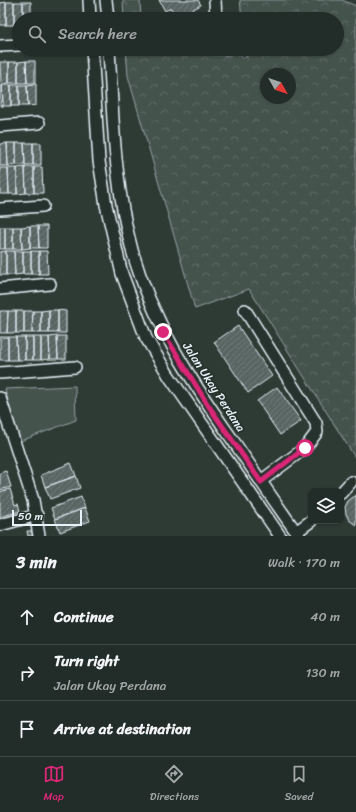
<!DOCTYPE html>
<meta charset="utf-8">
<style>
:root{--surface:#222c28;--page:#2e3834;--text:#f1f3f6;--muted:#a2a7a8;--line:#3f4845;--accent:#db2777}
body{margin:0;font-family:Sriracha,sans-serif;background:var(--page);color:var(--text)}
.controls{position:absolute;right:12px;bottom:12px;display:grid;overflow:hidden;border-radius:8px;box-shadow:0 1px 3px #0004}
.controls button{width:36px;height:36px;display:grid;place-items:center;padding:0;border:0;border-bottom:1px solid var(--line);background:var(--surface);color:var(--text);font:20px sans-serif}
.compass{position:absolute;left:260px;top:68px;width:36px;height:36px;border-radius:50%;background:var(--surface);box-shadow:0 1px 3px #0004;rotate:130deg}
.scale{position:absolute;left:12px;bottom:10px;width:70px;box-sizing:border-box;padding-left:4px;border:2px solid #e8f1f8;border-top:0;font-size:11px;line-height:14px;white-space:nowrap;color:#e8f1f8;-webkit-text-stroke:3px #26332d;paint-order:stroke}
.stop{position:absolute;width:12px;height:12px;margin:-9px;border:3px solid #db2777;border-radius:50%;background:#fff}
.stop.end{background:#db2777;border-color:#fff;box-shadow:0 1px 4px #0008}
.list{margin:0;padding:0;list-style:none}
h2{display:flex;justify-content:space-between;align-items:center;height:52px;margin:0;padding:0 16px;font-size:17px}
h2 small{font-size:13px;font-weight:400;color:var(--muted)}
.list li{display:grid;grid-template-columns:26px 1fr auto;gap:12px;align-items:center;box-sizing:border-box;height:56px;padding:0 16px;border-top:1px solid var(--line)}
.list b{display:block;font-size:15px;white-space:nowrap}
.list p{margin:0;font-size:13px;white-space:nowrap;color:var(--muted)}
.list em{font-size:13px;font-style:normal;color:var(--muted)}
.icon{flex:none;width:22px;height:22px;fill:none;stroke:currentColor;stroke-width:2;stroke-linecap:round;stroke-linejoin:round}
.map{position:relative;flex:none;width:356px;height:536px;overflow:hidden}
.search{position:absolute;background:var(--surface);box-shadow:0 1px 3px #0004;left:12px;right:12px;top:12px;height:44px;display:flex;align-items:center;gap:10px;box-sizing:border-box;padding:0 14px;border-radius:22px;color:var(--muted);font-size:15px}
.sheet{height:220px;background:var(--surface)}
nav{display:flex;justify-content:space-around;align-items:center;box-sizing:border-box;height:56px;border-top:1px solid var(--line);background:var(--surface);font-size:11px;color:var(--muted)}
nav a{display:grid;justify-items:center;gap:2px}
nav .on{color:var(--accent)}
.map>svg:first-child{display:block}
</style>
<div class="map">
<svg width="356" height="536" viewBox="0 0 356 536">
<defs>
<pattern id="forest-crowns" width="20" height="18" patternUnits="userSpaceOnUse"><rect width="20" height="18" fill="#45524e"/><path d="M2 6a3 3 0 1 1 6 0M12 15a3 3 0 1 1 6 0" fill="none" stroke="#606b68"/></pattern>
<pattern id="building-hatch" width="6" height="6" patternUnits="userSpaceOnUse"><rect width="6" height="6" fill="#596563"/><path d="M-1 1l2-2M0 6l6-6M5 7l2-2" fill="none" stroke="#717c7a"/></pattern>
</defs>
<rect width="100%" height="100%" fill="#2e3b35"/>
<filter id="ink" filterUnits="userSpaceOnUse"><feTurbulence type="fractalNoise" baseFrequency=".025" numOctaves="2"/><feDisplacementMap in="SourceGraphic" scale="8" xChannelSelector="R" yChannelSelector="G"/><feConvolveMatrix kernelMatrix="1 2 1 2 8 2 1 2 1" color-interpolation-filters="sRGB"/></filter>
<g filter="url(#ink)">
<path fill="url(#forest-crowns)" stroke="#96a2a3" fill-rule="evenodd" d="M 123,0 L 140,0 L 141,19 L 124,19 Z
M 240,0 L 342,0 L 356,6 L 356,459 L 249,289 L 195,309 L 128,76 L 126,49 L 247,57 L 247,49 L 337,49 L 337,19 L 242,19 ZM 266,74 L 290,74 L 290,98 L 266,98 Z"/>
<path fill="#45524e" stroke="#96a2a3" d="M 75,386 L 76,420 L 18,442 L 5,389 Z"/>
<path fill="url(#building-hatch)" stroke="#e8f1f8" d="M 159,0 L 198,0 L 201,5 L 193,9 L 196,15 L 188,19 L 184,19 L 182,15 L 176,17 L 171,8 L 165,11 Z
M 6,2 L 6,25 L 0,25 L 0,3 Z
M 6,2 L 14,2 L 14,25 L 6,25 Z
M 14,2 L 23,2 L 23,19 L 19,19 L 19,25 L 14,25 Z
M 23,2 L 31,2 L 31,19 L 23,19 Z
M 26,61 L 27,83 L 18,83 L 18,62 Z
M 26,61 L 35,61 L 35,83 L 27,83 Z
M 0,62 L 9,62 L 9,83 L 1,84 Z
M 9,62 L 18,62 L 18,83 L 9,83 Z
M 36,84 L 36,105 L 28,106 L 27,85 Z
M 2,85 L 11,85 L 11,106 L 3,106 Z
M 2,85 L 3,106 L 0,106 L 0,86 Z
M 11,85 L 19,85 L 19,106 L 11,106 Z
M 19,85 L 27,85 L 28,106 L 19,106 Z
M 7,143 L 8,166 L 0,166 L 0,144 Z
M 7,143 L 16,143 L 16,165 L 8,166 Z
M 16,143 L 24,143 L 25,165 L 16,165 Z
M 24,143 L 33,143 L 33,165 L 25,165 Z
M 33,143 L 41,143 L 41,165 L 33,165 Z
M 25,167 L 34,167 L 34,193 L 26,193 Z
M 25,167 L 26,193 L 17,194 L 17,168 Z
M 34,167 L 42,167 L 43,193 L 34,193 Z
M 0,168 L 8,168 L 9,194 L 0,194 Z
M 8,168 L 17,168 L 17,194 L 9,194 Z
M 30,226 L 30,248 L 22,249 L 21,227 Z
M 30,226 L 38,226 L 39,248 L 30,248 Z
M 38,226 L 47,226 L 47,248 L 39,248 Z
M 0,227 L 5,227 L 5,249 L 0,249 Z
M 5,227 L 13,227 L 13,249 L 5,249 Z
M 13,227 L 21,227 L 22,249 L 13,249 Z
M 6,251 L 14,251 L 15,275 L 6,275 Z
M 6,251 L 6,275 L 0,275 L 0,252 Z
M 14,251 L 23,251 L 23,274 L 15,275 Z
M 23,251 L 31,251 L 31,274 L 23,274 Z
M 31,251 L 39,251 L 39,274 L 31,274 Z
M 39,251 L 47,251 L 48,274 L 39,274 Z
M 49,310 L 49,333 L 41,333 L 41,311 Z
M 49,310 L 58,310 L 58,333 L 49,333 Z
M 58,310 L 66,311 L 66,333 L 58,333 Z
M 0,311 L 8,311 L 7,333 L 0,333 Z
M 8,311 L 16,311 L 16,333 L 7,333 Z
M 16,311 L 24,311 L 24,333 L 16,333 Z
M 24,311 L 33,311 L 32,333 L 24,333 Z
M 33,311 L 41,311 L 41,333 L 32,333 Z
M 238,326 L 272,376 L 248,393 L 214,342 Z
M 57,336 L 66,336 L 66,359 L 58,359 Z
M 57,336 L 58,359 L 50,359 L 49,337 Z
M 0,337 L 8,337 L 8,360 L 0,360 Z
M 8,337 L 16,337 L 17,360 L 8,360 Z
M 16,337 L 25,337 L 25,360 L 17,360 Z
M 25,337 L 33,337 L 33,360 L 25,360 Z
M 33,337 L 41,337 L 41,360 L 33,360 Z
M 41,337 L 49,337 L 50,359 L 41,360 Z
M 277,387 L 301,421 L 280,435 L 257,401 Z
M 71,463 L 76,476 L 45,487 L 41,475 Z
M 6,471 L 11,487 L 0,490 L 0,473 Z
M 76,476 L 80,488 L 50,499 L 45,487 Z
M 10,489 L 15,505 L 18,504 L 20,511 L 0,517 L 0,492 Z
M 356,495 L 356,525 L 349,520 L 346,514 L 345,507 L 348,501 Z
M 81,497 L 85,508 L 55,519 L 51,508 Z
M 85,508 L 90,521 L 60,532 L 55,519 Z
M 27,531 L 33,531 L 33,536 L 28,536 Z"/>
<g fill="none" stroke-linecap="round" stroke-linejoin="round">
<g stroke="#e8f1f8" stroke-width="14">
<path id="minor" d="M 89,0 L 90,19
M 106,0 L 108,19
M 215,0 L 216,19
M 0,46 L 19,45
M 92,49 L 99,161 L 106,205 L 122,274 L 146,338 L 169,376 L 280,536
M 109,49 C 113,116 114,184 132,250 C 152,321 190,379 232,439 C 254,471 276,504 299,536
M 0,126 L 39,123
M 0,209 L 43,206
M 0,289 L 50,284
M 245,310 L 316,423 L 317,432 L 305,448 L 261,481
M 0,373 L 75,367
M 0,398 L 33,500 L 39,536
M 341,493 L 351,482
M 0,525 L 37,515
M 296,532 L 311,521"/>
</g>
<use href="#minor" stroke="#26332d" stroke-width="11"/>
</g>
</g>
<g fill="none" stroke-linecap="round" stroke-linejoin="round" filter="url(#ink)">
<path stroke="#db2777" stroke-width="5" d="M 163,332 L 208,405 L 261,482 L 305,448"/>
</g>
<g text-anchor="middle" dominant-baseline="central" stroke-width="3.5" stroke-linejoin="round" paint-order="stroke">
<g font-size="12" fill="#e8f1f8" stroke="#26332d">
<text transform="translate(214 387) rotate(57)">Jalan Ukay Perdana</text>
</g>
</g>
</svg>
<div class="controls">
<button><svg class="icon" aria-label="layers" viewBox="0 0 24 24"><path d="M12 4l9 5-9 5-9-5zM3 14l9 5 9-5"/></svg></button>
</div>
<svg class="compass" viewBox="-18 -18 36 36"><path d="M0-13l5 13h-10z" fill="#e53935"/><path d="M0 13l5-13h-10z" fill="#a2a7a8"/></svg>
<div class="scale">50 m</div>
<div class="stop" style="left:305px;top:448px"></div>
<div class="stop end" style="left:163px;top:332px"></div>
<div class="search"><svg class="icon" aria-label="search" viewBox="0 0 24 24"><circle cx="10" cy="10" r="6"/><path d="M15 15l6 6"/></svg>Search here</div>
</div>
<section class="sheet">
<h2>3 min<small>Walk · 170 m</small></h2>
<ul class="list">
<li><svg class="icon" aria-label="ahead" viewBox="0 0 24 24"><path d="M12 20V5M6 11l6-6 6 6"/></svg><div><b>Continue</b></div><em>40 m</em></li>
<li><svg class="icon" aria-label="right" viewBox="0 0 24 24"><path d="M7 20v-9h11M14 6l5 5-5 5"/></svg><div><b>Turn right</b><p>Jalan Ukay Perdana</p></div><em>130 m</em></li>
<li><svg class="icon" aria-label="arrive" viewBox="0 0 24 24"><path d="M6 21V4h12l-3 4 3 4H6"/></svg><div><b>Arrive at destination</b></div></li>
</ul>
</section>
<nav>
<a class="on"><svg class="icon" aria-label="map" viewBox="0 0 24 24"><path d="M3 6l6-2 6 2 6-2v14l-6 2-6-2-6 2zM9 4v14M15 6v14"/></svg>Map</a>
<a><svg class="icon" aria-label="directions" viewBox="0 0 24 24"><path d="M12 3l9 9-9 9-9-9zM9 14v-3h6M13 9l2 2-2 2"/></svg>Directions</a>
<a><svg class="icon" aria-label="saved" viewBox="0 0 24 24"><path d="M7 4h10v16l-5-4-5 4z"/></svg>Saved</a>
</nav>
